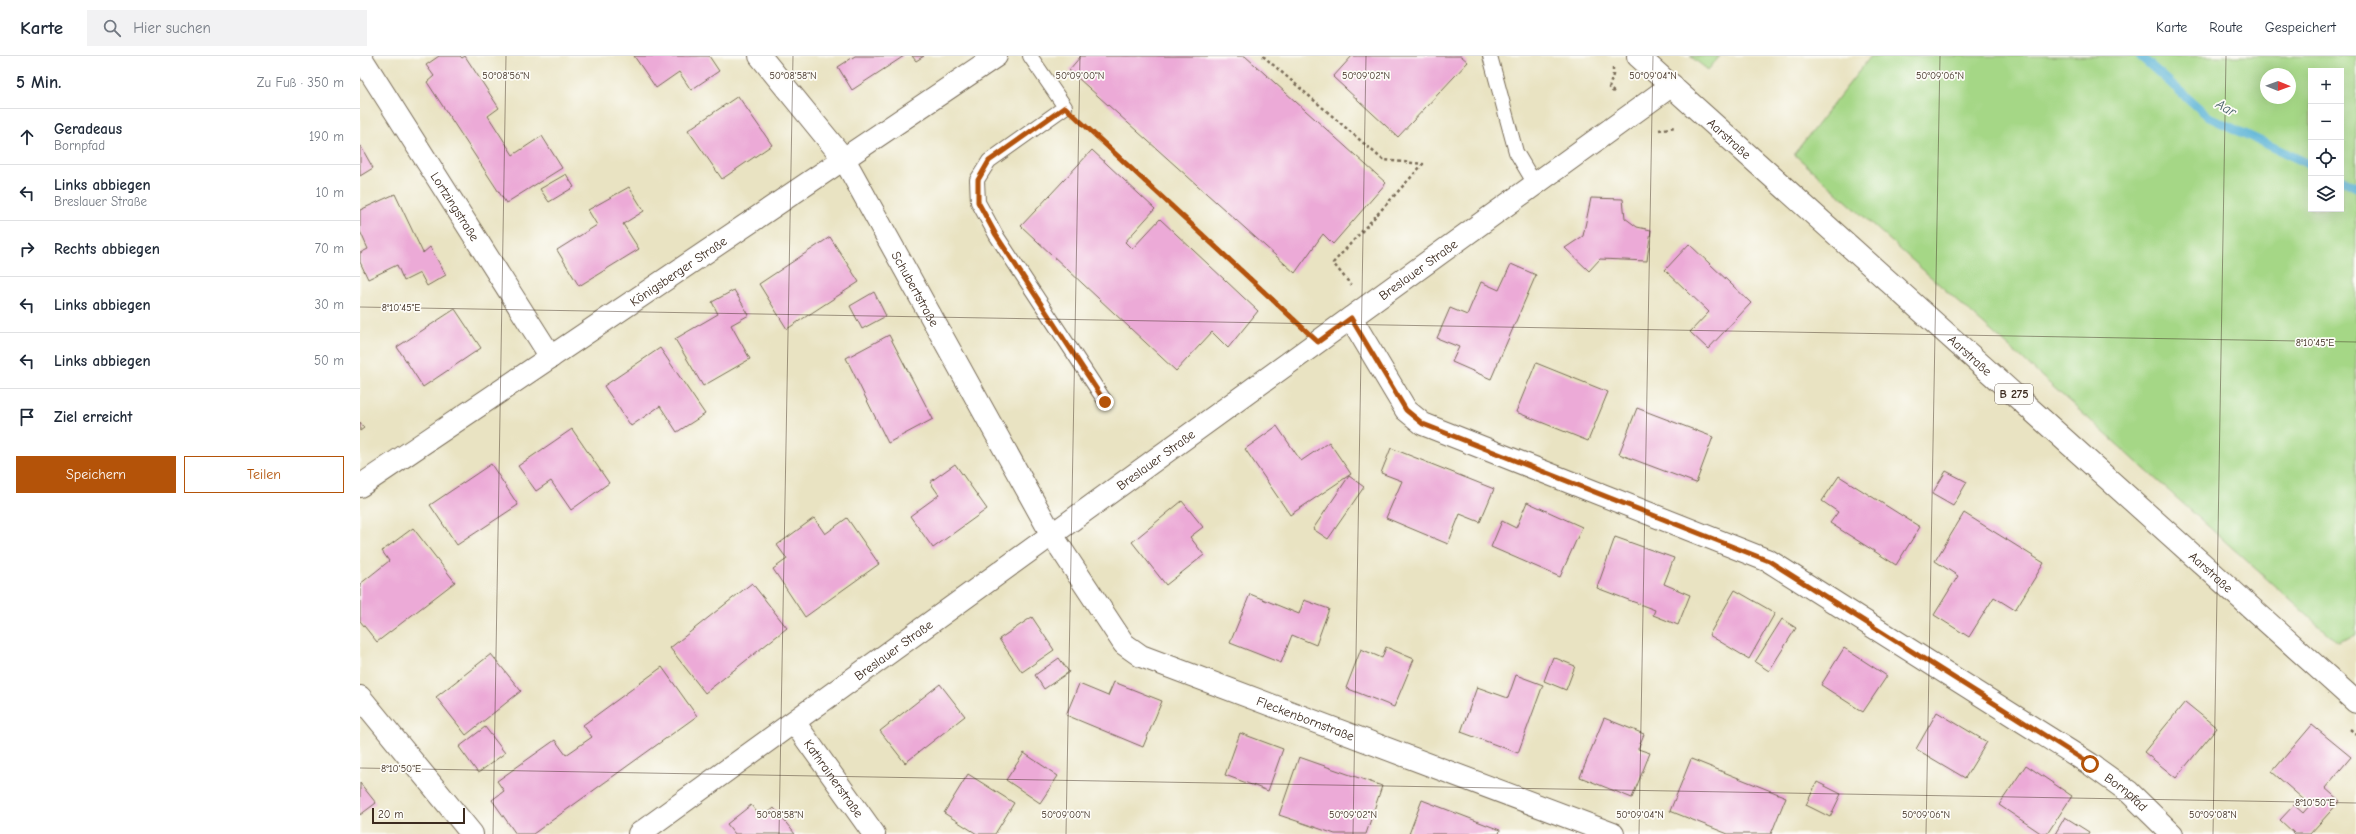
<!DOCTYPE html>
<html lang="de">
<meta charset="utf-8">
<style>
:root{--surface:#fff;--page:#f2f2f3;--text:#1f2937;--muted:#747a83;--line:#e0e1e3;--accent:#b45309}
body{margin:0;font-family:"Comic Neue",sans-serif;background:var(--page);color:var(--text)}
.controls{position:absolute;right:12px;top:12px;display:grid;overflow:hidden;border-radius:0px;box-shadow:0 4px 16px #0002}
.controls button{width:36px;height:36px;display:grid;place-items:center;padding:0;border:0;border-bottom:1px solid var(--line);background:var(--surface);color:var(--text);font:20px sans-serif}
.compass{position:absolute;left:1900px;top:12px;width:36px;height:36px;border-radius:50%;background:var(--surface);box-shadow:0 4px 16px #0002;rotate:91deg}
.scale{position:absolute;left:12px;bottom:10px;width:93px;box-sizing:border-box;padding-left:4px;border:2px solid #3b2a1e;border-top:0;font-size:11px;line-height:14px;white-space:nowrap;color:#3b2a1e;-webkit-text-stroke:3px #fdfcf7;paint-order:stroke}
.stop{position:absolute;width:12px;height:12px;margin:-9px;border:3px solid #b45309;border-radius:50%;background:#fff}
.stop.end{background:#b45309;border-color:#fff;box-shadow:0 1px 4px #0008}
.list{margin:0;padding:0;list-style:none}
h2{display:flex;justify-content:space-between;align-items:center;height:52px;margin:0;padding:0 16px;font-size:17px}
h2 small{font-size:13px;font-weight:400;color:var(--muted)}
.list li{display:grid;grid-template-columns:26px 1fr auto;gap:12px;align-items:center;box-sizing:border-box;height:56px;padding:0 16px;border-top:1px solid var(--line)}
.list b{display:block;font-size:15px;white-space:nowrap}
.list p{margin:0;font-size:13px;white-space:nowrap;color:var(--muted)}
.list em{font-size:13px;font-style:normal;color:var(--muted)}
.actions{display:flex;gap:8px;padding:12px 16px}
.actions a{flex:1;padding:9px 0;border:1px solid var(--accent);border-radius:0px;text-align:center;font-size:14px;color:var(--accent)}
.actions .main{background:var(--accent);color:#fff}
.icon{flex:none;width:22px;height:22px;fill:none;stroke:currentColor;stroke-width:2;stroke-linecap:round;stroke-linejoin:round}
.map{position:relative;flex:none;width:1996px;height:778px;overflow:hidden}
header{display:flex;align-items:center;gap:24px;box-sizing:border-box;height:56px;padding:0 20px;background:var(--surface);border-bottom:1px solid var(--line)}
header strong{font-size:19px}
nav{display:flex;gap:22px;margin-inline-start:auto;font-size:14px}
.search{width:280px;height:36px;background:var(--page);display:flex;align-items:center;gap:10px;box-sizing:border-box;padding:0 14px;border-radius:0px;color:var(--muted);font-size:15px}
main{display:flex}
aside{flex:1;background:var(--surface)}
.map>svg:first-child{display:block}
</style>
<header>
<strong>Karte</strong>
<div class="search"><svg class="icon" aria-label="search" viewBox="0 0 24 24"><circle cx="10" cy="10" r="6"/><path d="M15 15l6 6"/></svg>Hier suchen</div>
<nav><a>Karte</a><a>Route</a><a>Gespeichert</a></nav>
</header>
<main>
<aside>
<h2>5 Min.<small>Zu Fuß · 350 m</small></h2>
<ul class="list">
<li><svg class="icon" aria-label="ahead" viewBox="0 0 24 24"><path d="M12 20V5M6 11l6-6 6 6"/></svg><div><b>Geradeaus</b><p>Bornpfad</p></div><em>190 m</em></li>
<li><svg class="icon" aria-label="left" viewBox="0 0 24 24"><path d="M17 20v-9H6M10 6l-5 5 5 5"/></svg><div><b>Links abbiegen</b><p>Breslauer Straße</p></div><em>10 m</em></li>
<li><svg class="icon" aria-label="right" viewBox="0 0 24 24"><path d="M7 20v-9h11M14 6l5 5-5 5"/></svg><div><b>Rechts abbiegen</b></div><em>70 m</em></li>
<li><svg class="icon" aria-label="left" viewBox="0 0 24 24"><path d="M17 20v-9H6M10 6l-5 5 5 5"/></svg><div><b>Links abbiegen</b></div><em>30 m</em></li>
<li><svg class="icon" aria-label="left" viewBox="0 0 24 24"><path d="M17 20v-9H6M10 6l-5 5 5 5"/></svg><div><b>Links abbiegen</b></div><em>50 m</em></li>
<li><svg class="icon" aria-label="arrive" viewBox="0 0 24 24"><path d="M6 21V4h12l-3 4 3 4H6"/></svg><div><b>Ziel erreicht</b></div></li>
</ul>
<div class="actions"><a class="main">Speichern</a><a>Teilen</a></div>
</aside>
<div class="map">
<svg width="1996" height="778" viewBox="0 0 1996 778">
<rect width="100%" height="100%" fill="#fdfcf7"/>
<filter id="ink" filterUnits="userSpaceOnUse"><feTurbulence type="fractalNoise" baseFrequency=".025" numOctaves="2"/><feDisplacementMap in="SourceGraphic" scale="8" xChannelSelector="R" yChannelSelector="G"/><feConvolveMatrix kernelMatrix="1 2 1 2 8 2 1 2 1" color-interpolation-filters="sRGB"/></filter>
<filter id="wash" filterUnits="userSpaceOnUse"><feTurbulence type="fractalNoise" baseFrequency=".012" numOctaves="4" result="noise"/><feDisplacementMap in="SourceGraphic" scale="16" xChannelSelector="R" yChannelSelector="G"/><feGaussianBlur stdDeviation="0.9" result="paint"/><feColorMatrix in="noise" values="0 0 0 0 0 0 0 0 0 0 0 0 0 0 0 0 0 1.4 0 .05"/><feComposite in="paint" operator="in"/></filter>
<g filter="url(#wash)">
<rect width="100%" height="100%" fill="#e9e3c2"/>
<path fill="#a5d786" stroke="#708052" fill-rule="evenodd" d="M 1330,0 L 1360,0 L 1348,14 Z
M 1511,0 L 1996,0 L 1996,579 L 1977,586 L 1434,98 ZM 1951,15 L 1981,15 L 1981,153 L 1951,153 ZM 1906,18 L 1930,18 L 1930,42 L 1906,42 Z"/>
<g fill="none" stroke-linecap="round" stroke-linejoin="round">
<path stroke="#59b2d6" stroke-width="9" d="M 1780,0 L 1849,61 L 1951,109
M 1981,123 L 1996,131"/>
</g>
<g id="blocks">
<path fill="#ecaad7" d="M 79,0 L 100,0 L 102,2 L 105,0 L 139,52 L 128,60 L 153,99 L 182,80 L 202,112 L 146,147 L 67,26 L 74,20 L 66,9 Z
M 274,0 L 349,0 L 359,15 L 331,34 L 319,16 L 296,32 Z
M 495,0 L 544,0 L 492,34 L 478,11 Z
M 552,0 L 564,0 L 556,5 Z
M 721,0 L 885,0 L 1026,127 L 973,188 L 963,178 L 935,217 L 709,14 Z
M 992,0 L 1101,0 L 1108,6 L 1038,81 L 973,21 Z
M 378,40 L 412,89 L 362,123 L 328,74 Z
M 0,89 L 13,112 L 0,120 Z
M 732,94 L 795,153 L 765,186 L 772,193 L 800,163 L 898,255 L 868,292 L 852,276 L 816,315 L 661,170 Z
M 206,118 L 214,131 L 189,146 L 180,133 Z
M 269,131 L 284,155 L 263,168 L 279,193 L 219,230 L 197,194 L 237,169 L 228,154 Z
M 35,138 L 63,197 L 70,191 L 86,219 L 67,230 L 60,217 L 44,225 L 37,209 L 8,223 L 0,206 L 0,197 L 8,193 L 0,175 L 0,154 Z
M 1231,142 L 1263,143 L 1265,162 L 1277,171 L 1291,174 L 1287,205 L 1240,203 L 1229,215 L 1205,192 L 1223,180 Z
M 470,181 L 499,226 L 427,273 L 399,228 Z
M 1329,188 L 1391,247 L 1348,293 L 1330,276 L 1349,256 L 1305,214 Z
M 1151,208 L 1176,219 L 1131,323 L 1092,306 L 1099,291 L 1077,282 L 1090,252 L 1107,259 L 1121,226 L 1139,234 Z
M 374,234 L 389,259 L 371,269 L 390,303 L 343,330 L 315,283 L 358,258 L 352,246 Z
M 514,236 L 526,260 L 502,273 L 490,250 Z
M 95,253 L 121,292 L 63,331 L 37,291 Z
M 529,279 L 573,363 L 528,387 L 486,302 Z
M 300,292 L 345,358 L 317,376 L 300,350 L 271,370 L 244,330 Z
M 1176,307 L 1248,336 L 1228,385 L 1156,356 Z
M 1277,352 L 1353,381 L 1336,427 L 1259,398 Z
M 0,366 L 4,372 L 0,375 Z
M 917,370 L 941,405 L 969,386 L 991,418 L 930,459 L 885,393 Z
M 212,373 L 249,427 L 211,454 L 191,425 L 176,435 L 158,410 Z
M 1031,392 L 1134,433 L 1120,466 L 1100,458 L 1088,488 L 1026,462 L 1042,425 L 1021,417 Z
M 131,408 L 158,449 L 97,489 L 70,449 Z
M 595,408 L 627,453 L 573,492 L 550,460 L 579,439 L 570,426 Z
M 1586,415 L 1607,426 L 1593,450 L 1572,438 Z
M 989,420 L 1004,431 L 968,483 L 953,473 Z
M 1479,420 L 1560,471 L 1536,509 L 1470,467 L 1478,456 L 1462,445 Z
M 822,445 L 843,471 L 830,481 L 844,499 L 806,529 L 772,486 Z
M 1167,446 L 1222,471 L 1200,521 L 1131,491 L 1142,465 L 1156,472 Z
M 1604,457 L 1684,507 L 1655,554 L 1634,541 L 1609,581 L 1574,559 L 1598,520 L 1575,505 Z
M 454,462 L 465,478 L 487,462 L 519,508 L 445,561 L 413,513 L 427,503 L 417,489 Z
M 53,472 L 95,526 L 17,586 L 0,565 L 0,528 L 29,505 L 22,495 Z
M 1255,481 L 1314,502 L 1304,528 L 1330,539 L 1318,569 L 1293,559 L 1295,554 L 1237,532 Z
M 392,527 L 427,572 L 345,637 L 310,592 Z
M 1375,534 L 1415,557 L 1389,603 L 1349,579 Z
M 890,538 L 939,558 L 944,544 L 969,553 L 956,589 L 932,579 L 921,607 L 870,587 Z
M 672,561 L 694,594 L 662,616 L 639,583 Z
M 1422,563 L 1436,572 L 1409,615 L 1395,606 Z
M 1026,591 L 1054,603 L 1034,651 L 986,632 L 1001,593 L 1022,602 Z
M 1484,592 L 1527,620 L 1503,656 L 1461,629 Z
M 131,598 L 161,635 L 106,679 L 76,641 Z
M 1193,601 L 1215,610 L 1206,634 L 1184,625 Z
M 699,602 L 709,616 L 684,633 L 675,619 Z
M 302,611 L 337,660 L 173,778 L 156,778 L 132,744 L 144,735 L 137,725 L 195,684 L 206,699 L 232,681 L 223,669 Z
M 1156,619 L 1183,629 L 1158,697 L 1101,676 L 1117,631 L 1148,642 Z
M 754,626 L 802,645 L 783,691 L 706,659 L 719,628 L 748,640 Z
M 580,628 L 605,660 L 545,707 L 520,675 Z
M 1825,646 L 1857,672 L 1816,722 L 1784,696 Z
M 1577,656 L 1627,686 L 1605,722 L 1556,693 Z
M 1244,662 L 1284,678 L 1278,693 L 1290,697 L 1272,742 L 1220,721 Z
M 1952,669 L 1991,701 L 1965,732 L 1980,745 L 1950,778 L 1935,778 L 1920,764 L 1934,749 L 1943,757 L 1950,749 L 1912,716 Z
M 125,671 L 145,697 L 118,717 L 99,691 Z
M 880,677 L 923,693 L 908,735 L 865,719 Z
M 664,697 L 698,720 L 680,747 L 646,724 Z
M 939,701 L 1022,730 L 1006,778 L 975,778 L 919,759 Z
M 1331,703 L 1426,741 L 1411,778 L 1368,778 L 1310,755 Z
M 1666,709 L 1712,740 L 1687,778 L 1682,778 L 1639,749 Z
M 608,718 L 654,747 L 635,778 L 617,778 L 584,757 Z
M 1457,726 L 1481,738 L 1470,761 L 1446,749 Z
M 0,727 L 16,747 L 0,759 Z
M 1062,744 L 1140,774 L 1139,778 L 1049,778 Z
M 391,749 L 402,762 L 414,752 L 435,778 L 375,778 L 367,768 Z
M 1705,761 L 1729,776 L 1728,778 L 1695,778 Z"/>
</g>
</g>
<g filter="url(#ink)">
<use href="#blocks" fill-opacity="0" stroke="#786b57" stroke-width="1"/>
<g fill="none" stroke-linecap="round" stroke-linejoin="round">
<g stroke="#786b57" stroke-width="16">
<path id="service" d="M 670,0 L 705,51 L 629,105 L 617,124 L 618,146 L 636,179 L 745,345
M 1130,0 L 1156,96 L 1175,128"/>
</g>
<g stroke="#786b57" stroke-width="24">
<g id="minor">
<path id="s1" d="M 0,0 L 191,301"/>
<path id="s2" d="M 400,0 L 484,103 L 692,479 L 764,588 L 781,600 L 1253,778"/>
<path id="s3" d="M 991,262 L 1046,354 L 1063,368 L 1409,505 L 1730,708 L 1769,736 L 1812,778"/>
<path id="s4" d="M 0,430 L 636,0"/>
<path d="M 0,641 L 112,778"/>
<path id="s5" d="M 434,666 L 514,778"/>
<path id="s6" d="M 279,778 L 1312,29"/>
</g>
</g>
<g stroke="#786b57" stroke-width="24">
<g id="primary">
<path id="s7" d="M 1278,0 L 1996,646"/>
</g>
</g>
<path stroke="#786b57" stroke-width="2.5" stroke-dasharray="3 3" stroke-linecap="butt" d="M 903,0 L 1023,104 L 1063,108 L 973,207 L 991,229
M 1253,12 L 1253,19 L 1249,32 L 1255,37
M 722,67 L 937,266
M 1299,74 L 1315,71
M 1990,673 L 1996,678"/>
<use href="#service" stroke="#fff" stroke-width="14"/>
<use href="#minor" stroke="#fff" stroke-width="22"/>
<use href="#primary" stroke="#fff" stroke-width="22"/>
</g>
</g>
<g fill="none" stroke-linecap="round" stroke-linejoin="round" filter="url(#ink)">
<path stroke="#b45309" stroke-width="5" d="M 745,346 L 636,179 L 618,146 L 618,124 L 629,105 L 705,51 L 958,286 L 991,262 L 1046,354 L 1063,368 L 1409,505 L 1730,708"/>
</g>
<path fill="none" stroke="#3b2a1e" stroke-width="1" stroke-opacity="0.45" d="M 0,251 L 1996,286M 0,712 L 1996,747M 133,778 L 146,0M 419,778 L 433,0M 706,778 L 720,0M 993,778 L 1006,0M 1279,778 L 1293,0M 1566,778 L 1580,0M 1853,778 L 1866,0"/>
<g text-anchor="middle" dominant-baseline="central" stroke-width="3.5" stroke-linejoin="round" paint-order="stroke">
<rect fill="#fdfcf7" stroke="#75695f" stroke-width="1" x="1635" y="328" width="38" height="20" rx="3"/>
<g font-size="12" font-weight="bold" fill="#3b2a1e">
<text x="1654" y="338">B 275</text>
</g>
<g font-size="13" fill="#3b2a1e" stroke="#fdfcf7">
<text stroke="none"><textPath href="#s7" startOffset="123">Aarstraße</textPath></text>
<text stroke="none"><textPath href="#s1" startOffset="178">Lortzingstraße</textPath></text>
<text stroke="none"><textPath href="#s6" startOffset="962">Breslauer Straße</textPath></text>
<text stroke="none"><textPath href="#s4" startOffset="384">Königsberger Straße</textPath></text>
<text stroke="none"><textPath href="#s2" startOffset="281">Schubertstraße</textPath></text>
<text stroke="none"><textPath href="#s7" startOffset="447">Aarstraße</textPath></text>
<text stroke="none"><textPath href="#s6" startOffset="638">Breslauer Straße</textPath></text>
<text stroke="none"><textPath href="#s7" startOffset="771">Aarstraße</textPath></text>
<text stroke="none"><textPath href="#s6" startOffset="314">Breslauer Straße</textPath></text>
<text stroke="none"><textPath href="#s2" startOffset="890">Fleckenbornstraße</textPath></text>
<text stroke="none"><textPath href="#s5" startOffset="69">Kathrainerstraße</textPath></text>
<text stroke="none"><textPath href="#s3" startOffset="927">Bornpfad</textPath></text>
</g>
<g font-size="14" font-style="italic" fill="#476068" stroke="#fdfcf7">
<text transform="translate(1866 52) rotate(29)">Aar</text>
</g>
</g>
<g font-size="10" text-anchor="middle" fill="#3b2a1e" stroke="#fdfcf7" stroke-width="3.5" stroke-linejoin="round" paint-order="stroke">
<text x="146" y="23">50°08'56"N</text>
<text x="433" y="23">50°08'58"N</text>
<text x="720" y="23">50°09'00"N</text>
<text x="1006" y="23">50°09'02"N</text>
<text x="1293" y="23">50°09'04"N</text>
<text x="1580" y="23">50°09'06"N</text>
<text x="41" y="255">8°10'45"E</text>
<text x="1955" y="290">8°10'45"E</text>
<text x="41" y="716">8°10'50"E</text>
<text x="1955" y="750">8°10'50"E</text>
<text x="420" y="762">50°08'58"N</text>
<text x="706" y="762">50°09'00"N</text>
<text x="993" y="762">50°09'02"N</text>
<text x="1280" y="762">50°09'04"N</text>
<text x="1566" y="762">50°09'06"N</text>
<text x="1853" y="762">50°09'08"N</text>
</g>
</svg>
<div class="controls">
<button>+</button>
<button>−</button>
<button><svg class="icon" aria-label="locate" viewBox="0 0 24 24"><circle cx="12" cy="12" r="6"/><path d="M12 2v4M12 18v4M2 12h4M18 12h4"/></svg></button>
<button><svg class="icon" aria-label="layers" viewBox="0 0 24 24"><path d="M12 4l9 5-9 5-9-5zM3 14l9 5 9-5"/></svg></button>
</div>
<svg class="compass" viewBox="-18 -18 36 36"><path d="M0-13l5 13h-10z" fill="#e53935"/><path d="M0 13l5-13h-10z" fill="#747a83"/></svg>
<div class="scale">20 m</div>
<div class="stop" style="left:1730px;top:708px"></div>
<div class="stop end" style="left:745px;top:346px"></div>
</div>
</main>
